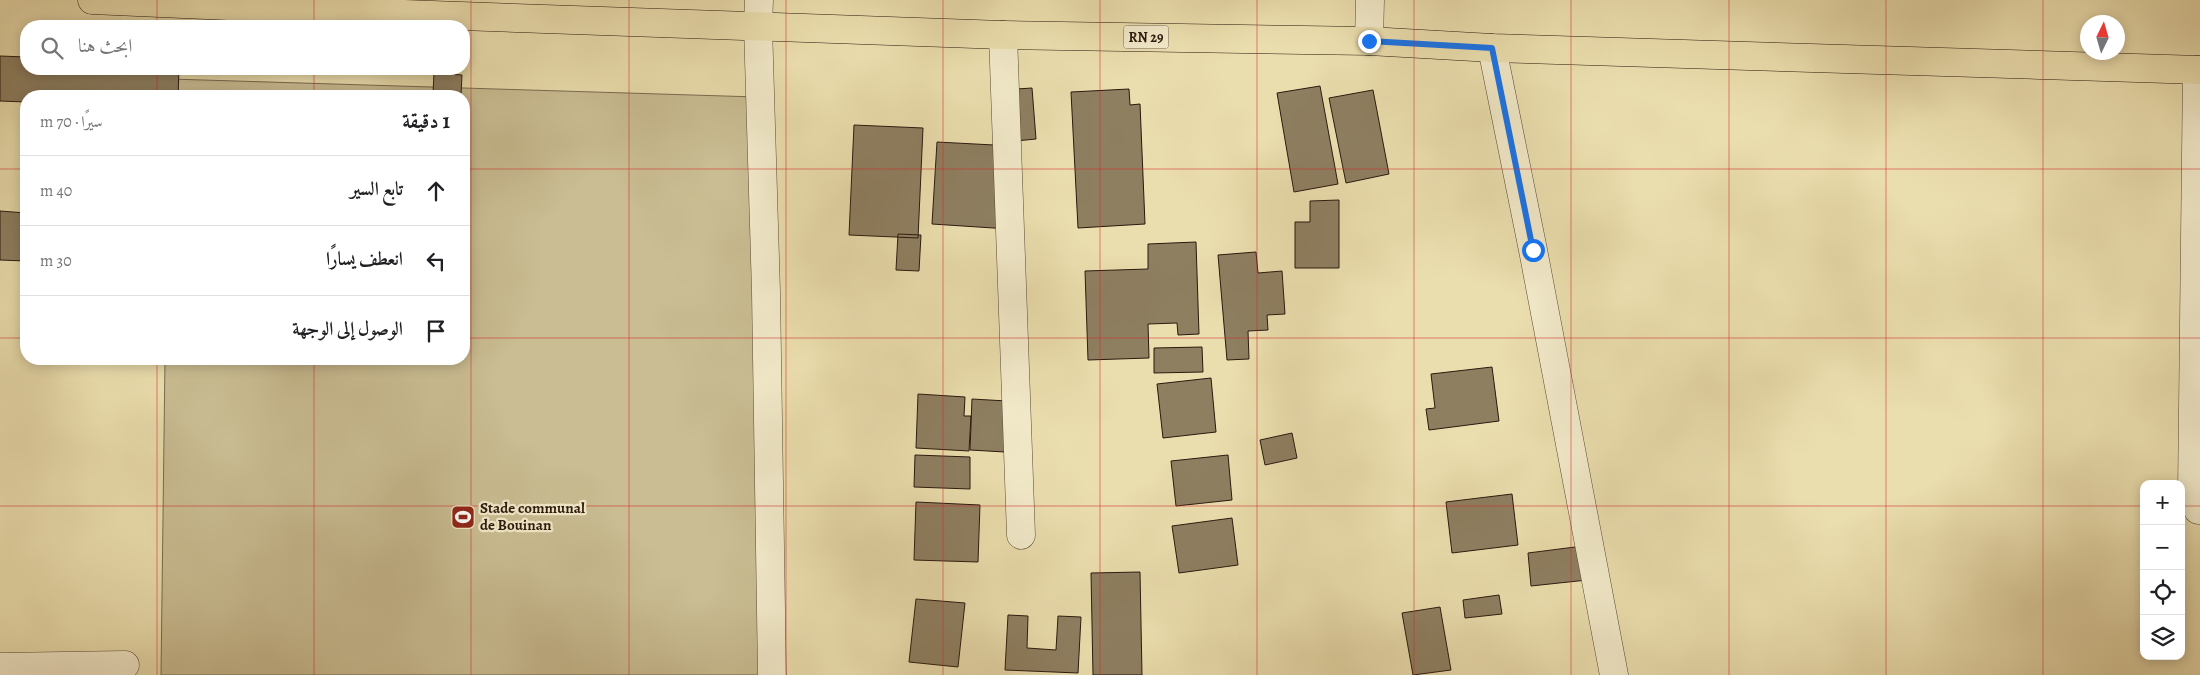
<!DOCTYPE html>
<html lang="ar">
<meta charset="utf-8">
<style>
:root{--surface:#fff;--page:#f6f6f6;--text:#202124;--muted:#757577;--line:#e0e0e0}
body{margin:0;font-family:Alegreya,Amiri,serif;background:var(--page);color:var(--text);direction:rtl}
.controls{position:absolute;right:15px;bottom:15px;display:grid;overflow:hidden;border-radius:10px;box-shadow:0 2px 12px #0003}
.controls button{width:45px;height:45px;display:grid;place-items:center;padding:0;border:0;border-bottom:1px solid var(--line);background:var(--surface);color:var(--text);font:25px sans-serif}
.compass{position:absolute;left:2080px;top:15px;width:45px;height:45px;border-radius:50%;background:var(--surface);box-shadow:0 2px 12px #0003;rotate:5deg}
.stop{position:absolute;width:15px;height:15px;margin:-11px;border:4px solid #1a73e8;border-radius:50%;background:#fff}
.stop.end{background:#1a73e8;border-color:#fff;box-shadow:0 1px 5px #0008}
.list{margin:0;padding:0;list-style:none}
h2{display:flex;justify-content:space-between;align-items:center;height:65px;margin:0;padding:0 20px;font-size:21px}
h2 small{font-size:16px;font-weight:400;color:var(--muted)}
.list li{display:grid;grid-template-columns:32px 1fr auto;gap:15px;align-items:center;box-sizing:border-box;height:70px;padding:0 20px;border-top:1px solid var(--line)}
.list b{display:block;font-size:19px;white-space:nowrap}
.list em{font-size:16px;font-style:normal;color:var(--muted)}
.icon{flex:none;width:28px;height:28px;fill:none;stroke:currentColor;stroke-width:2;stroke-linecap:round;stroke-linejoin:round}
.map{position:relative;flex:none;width:2200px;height:675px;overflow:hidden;direction:ltr}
.search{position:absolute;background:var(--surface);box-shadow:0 2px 12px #0003;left:20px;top:20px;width:450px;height:55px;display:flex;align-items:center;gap:12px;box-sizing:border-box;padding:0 18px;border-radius:20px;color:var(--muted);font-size:19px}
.panel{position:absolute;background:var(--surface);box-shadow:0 2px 12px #0003;left:20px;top:90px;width:450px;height:275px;border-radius:20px;direction:rtl}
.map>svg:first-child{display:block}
</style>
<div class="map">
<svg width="2200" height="675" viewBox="0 0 2200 675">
<rect width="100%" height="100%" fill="#ebdeae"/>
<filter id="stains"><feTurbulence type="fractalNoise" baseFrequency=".004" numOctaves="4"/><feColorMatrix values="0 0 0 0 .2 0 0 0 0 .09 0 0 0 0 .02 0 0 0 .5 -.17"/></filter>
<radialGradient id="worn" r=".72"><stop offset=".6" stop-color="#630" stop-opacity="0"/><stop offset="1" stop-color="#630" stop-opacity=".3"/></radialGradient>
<path fill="#cabd93" stroke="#7a6b50" d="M 170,79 L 757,97 L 764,675 L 161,675 L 165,359 L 464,359 L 464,96 L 170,96 Z"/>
<path fill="#8e7f61" stroke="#2a190e" d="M 0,56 L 26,57 L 26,69 L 179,69 L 178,96 L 26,96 L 26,102 L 0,101 Z
M 434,73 L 462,75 L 461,95 L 433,93 Z
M 1320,86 L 1338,184 L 1294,192 L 1277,93 Z
M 1032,88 L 1036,139 L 1005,142 L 1001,90 Z
M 1129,89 L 1130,105 L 1140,104 L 1145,224 L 1078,228 L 1071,92 Z
M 1373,90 L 1389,174 L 1346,183 L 1329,98 Z
M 854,125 L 923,128 L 918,238 L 849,235 Z
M 937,142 L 1013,146 L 1009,229 L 932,224 Z
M 1339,200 L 1339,268 L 1295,268 L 1295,222 L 1310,222 L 1310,201 Z
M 0,211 L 26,213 L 26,261 L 0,260 Z
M 898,234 L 921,235 L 919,271 L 896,270 Z
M 1196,242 L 1199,334 L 1178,335 L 1177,323 L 1148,324 L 1149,358 L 1088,360 L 1085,271 L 1148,269 L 1148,244 Z
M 1256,252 L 1258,273 L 1282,271 L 1285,314 L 1267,315 L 1268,330 L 1248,331 L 1249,359 L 1227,360 L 1218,255 Z
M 1202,347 L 1203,372 L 1154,373 L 1154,348 Z
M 1492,367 L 1499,421 L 1429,430 L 1426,409 L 1435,408 L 1431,374 Z
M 1211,378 L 1216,432 L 1163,438 L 1157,384 Z
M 918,394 L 965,397 L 964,416 L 971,416 L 969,451 L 916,448 Z
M 972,399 L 1024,402 L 1022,453 L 970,450 Z
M 1292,433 L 1297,458 L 1265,465 L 1260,440 Z
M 915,455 L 970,457 L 970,489 L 914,487 Z
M 1228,455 L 1232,500 L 1176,506 L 1171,461 Z
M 1512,494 L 1518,545 L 1452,553 L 1446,502 Z
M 916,502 L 980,505 L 978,562 L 914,560 Z
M 1232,518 L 1238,565 L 1179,573 L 1172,526 Z
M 1583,546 L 1587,580 L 1531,586 L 1528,553 Z
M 1140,572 L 1142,675 L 1093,675 L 1091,573 Z
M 1499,595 L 1502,614 L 1465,618 L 1463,600 Z
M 916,599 L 965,603 L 958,667 L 909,662 Z
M 1440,607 L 1451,670 L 1413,675 L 1402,613 Z
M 1008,615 L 1028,616 L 1027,648 L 1056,650 L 1058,616 L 1081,617 L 1078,673 L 1005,670 Z"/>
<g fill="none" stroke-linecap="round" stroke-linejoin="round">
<g stroke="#5a4a36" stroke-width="29">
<path id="minor" d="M 759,0 L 758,26 L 766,292 L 772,675
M 1003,35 L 1021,535
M 1369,41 L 1370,0
M 2197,70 L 2192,492 L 2198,510 L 2200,510
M 0,667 L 125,665"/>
</g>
<g stroke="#5a4a36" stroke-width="29">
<path id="tertiary" d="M 1492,48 L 1533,250 L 1614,675"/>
</g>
<g stroke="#2a190e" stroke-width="29">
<path id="primary" d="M 92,0 L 404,14 L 1003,35 L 1369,41 L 1492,48 L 2200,70"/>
</g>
<use href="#minor" stroke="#f2eaca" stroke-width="28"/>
<use href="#tertiary" stroke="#f2eaca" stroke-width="28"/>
<use href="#primary" stroke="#ebdeae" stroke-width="28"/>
</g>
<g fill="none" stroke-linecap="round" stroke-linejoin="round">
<path stroke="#1a73e8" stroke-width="6" d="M 1369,41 L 1492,48 L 1533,250"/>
</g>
<path fill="none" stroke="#d62828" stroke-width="1" stroke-opacity="0.55" d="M 157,0 L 157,26M 314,0 L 314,26M 471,0 L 471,675M 629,0 L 629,675M 786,0 L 786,675M 943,0 L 943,675M 1100,0 L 1100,675M 1257,0 L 1257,675M 1414,0 L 1414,675M 1571,0 L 1571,675M 1729,0 L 1729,675M 1886,0 L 1886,675M 2043,0 L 2043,675M 157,69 L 157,96M 314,69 L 314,96M 0,169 L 26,169M 464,169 L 2200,169M 0,338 L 26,338M 464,338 L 2200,338M 157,359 L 157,675M 314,359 L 314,675M 0,506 L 2144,506M 2181,506 L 2200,506"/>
<defs>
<g id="stadium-square" transform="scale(1.25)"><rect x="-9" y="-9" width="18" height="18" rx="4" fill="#8f2418" stroke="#f2eaca"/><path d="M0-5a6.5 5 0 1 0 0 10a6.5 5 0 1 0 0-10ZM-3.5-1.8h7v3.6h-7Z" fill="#fff"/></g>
</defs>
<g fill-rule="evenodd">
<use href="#stadium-square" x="463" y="517"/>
</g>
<g text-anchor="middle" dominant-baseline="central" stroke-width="4.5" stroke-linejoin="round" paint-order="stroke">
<rect fill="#f2eaca" stroke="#665846" stroke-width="1" x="1123.5" y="25.5" width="45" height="23" rx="4"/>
<g font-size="14" font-weight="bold" fill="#2a190e">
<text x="1146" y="37">RN 29</text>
</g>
<g font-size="15" font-weight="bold" fill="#2a190e" stroke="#f2eaca" text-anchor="start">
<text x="480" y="508">Stade communal<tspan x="480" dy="17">de Bouinan</tspan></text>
</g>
</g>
<rect width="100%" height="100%" filter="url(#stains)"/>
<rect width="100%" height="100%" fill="url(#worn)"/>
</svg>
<div class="controls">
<button>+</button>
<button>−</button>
<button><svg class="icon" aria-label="locate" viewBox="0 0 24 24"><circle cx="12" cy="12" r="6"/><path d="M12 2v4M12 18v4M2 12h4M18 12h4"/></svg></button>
<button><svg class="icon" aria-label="layers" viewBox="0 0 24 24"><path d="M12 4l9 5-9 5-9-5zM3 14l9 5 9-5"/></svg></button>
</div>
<svg class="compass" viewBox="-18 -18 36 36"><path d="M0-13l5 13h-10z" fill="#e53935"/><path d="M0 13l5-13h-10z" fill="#757577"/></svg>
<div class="stop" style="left:1533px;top:250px"></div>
<div class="stop end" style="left:1369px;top:41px"></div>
<div class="search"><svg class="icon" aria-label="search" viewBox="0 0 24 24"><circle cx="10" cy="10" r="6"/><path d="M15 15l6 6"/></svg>ابحث هنا</div>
<section class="panel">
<h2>1 دقيقة<small>سيرًا · 70 m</small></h2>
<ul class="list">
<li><svg class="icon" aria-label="ahead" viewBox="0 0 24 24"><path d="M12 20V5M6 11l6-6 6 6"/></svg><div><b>تابع السير</b></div><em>40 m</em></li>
<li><svg class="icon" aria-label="left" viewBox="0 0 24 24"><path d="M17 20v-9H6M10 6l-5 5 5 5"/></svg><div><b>انعطف يسارًا</b></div><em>30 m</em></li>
<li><svg class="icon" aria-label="arrive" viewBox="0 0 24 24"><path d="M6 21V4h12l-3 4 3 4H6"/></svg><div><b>الوصول إلى الوجهة</b></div></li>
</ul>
</section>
</div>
